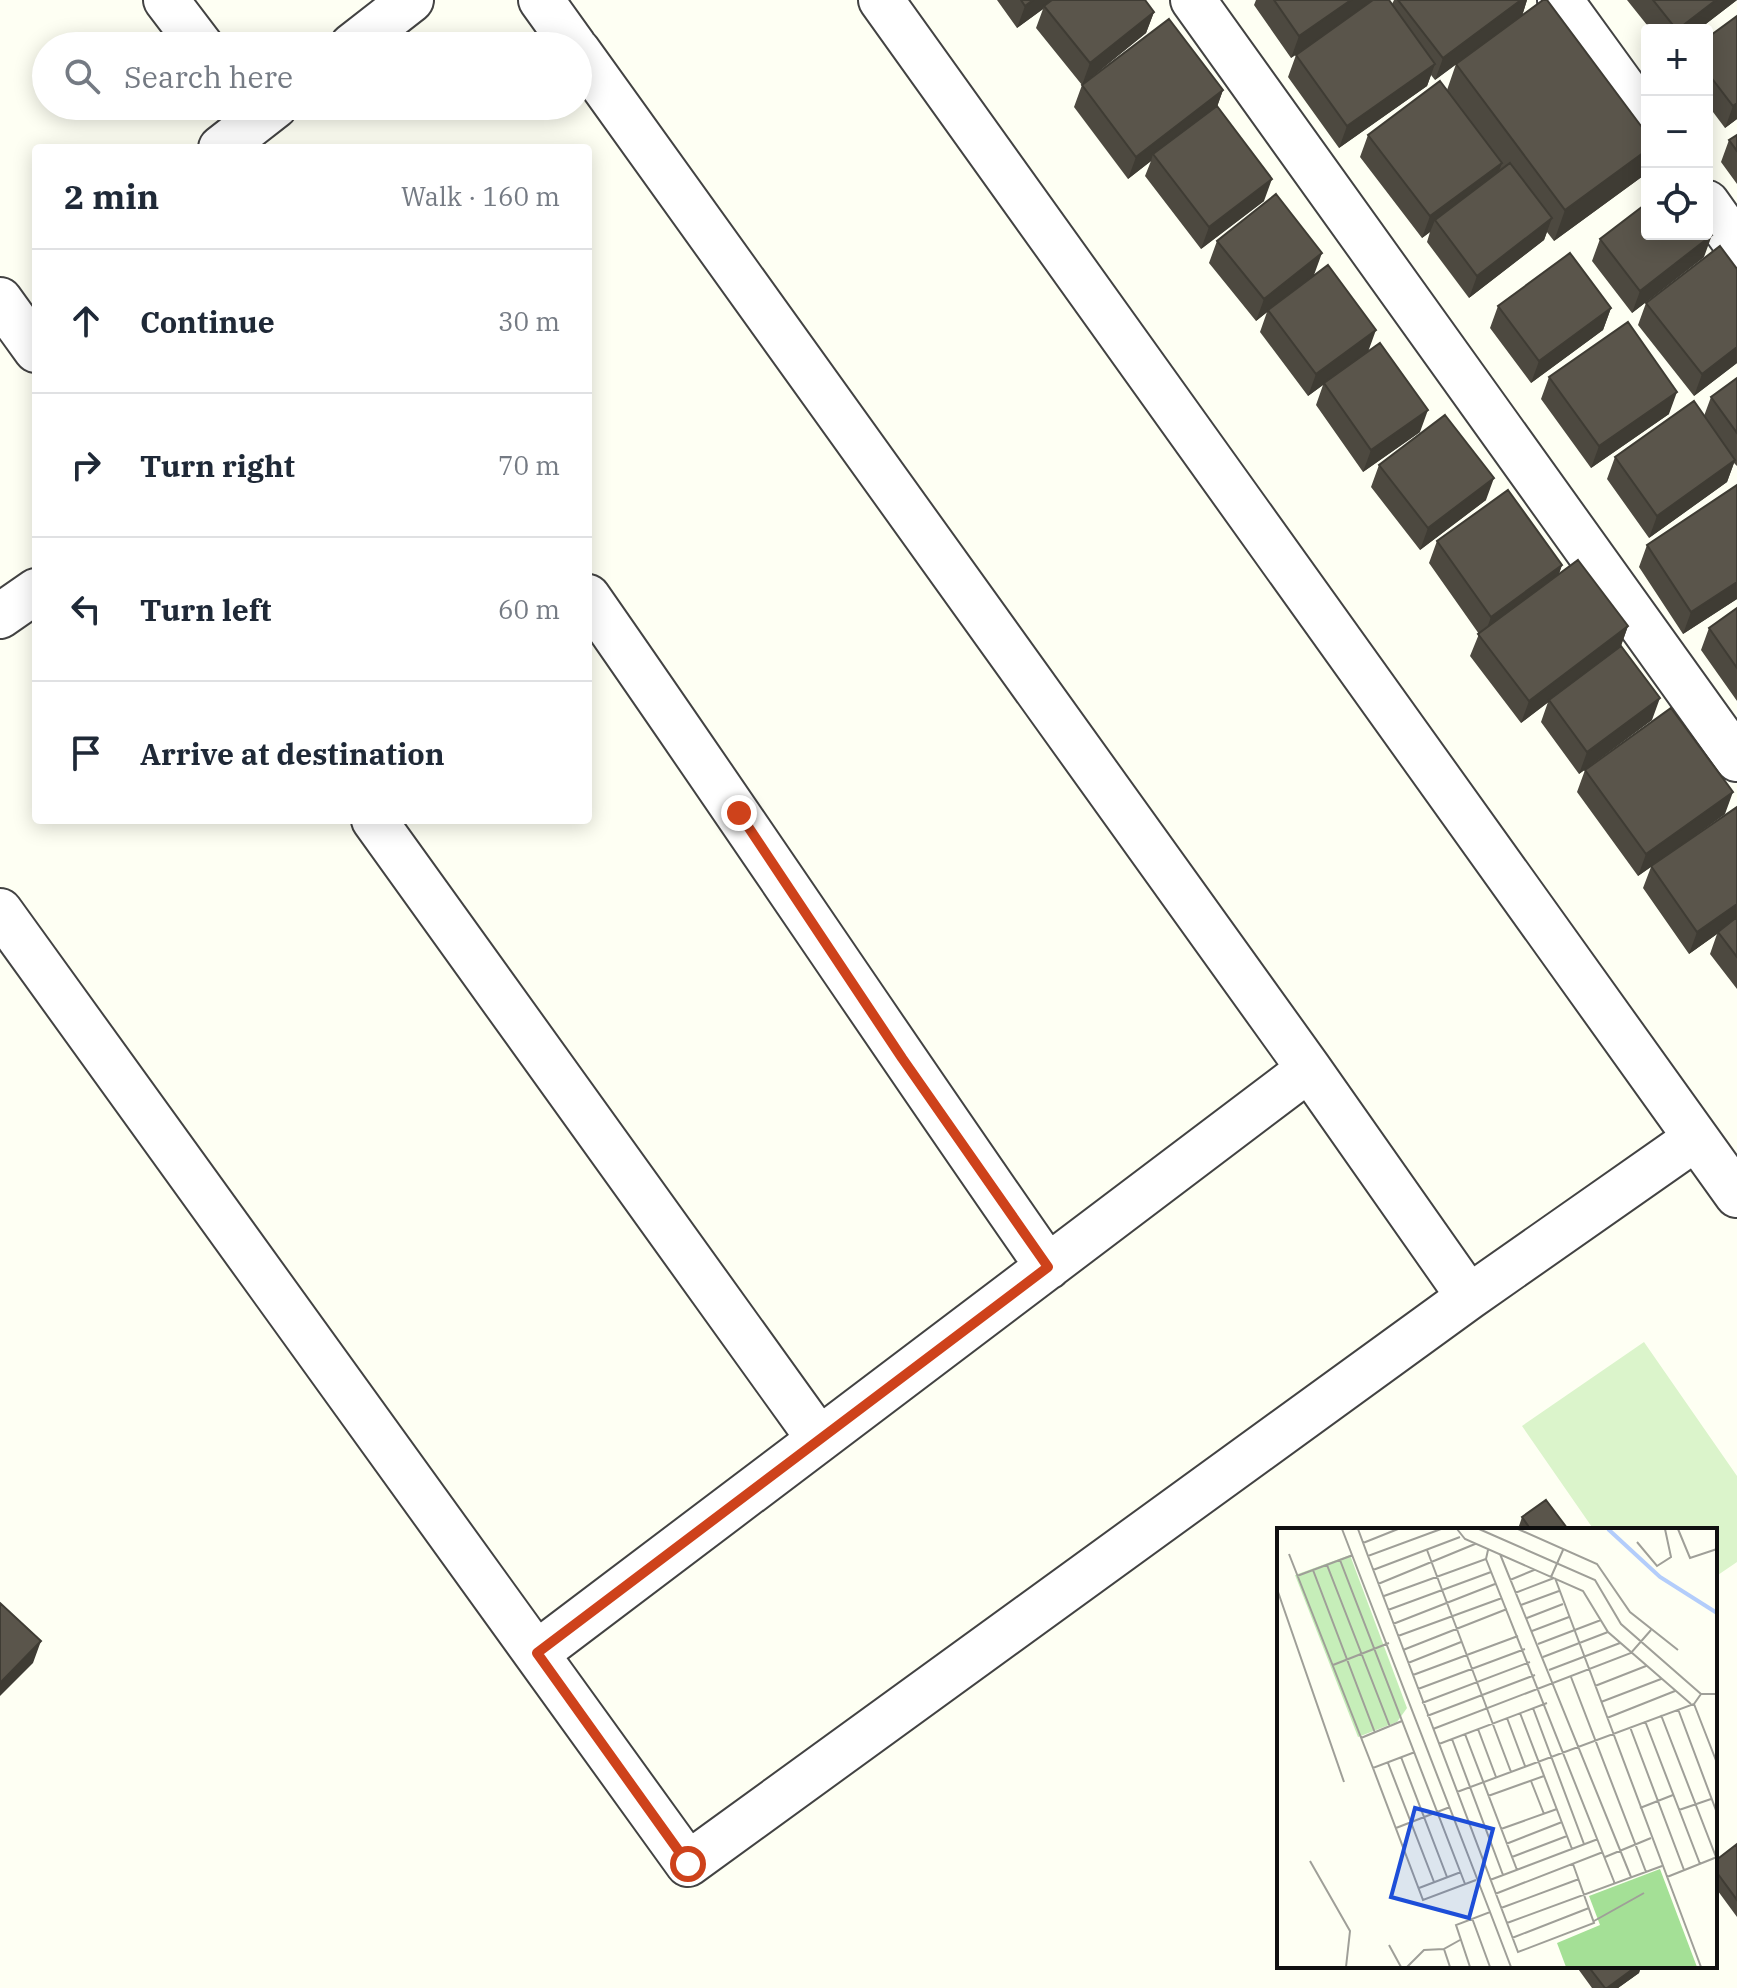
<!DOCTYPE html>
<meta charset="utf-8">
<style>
:root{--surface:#fff;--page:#f6f6f7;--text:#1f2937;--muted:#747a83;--line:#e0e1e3}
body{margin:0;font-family:"IBM Plex Serif",serif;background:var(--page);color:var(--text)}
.controls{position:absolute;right:24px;top:24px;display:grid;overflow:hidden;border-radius:8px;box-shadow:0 4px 20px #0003}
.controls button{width:72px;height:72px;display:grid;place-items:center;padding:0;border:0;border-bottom:2px solid var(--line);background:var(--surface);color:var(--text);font:40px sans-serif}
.stop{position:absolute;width:24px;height:24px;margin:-18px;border:6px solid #ce421b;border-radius:50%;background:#fff}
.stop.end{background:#ce421b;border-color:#fff;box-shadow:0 2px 8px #0008}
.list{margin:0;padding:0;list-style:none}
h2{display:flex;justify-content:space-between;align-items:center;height:104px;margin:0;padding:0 32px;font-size:34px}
h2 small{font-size:26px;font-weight:400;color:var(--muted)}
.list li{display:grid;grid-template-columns:52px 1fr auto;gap:24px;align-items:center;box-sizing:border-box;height:144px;padding:0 32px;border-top:2px solid var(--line)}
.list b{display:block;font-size:30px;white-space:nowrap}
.list em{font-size:26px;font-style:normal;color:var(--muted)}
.icon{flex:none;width:44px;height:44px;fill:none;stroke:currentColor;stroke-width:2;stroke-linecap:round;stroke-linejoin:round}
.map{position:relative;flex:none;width:1737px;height:1988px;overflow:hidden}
.search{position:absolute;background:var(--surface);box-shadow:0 4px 20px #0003;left:32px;top:32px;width:560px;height:88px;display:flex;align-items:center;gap:20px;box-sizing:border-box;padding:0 28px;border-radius:44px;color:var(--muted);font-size:30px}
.panel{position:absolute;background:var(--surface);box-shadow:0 4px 20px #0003;left:32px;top:144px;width:560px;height:680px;border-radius:8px}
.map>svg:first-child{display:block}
</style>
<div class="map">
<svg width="1737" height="1988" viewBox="0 0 1737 1988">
<rect width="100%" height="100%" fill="#fefff3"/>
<path fill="#dbf4cb" d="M 1644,1342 L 1737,1476 L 1737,1562 L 1715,1577 L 1715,1530 L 1594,1530 L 1522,1426 Z"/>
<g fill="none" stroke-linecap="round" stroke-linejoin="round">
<g stroke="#434343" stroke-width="48">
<path id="minor" d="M 166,0 L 201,46
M 541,0 L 574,46
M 881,0 L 1737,1195
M 1193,0 L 1737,759
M 1560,0 L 1647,120
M 352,46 L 411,0
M 578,51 L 1309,1069 L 1469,1297
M 221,148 L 275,106
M 1707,203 L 1737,245
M 0,300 L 36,350
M 588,597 C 743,819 893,1045 1048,1267
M 0,616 L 36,591
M 374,820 L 819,1439
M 0,911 L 688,1864 L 1469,1297 L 1696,1138
M 537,1653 L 1309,1069"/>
</g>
<use href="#minor" stroke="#fff" stroke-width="44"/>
</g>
<path fill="#4d4940" d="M 997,0 L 1145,0 L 1154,12 L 1146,33 L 1082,85 L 1036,28 L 1043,9 L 1017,28 Z
M 1256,0 L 1389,0 L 1392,4 L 1394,0 L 1527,0 L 1522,16 L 1647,134 L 1647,165 L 1643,176 L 1554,241 L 1547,232 L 1544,240 L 1469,298 L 1427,242 L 1430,232 L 1422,238 L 1360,157 L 1368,135 L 1447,90 L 1456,64 L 1435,80 L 1431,75 L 1427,86 L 1339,148 L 1288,77 L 1296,55 L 1315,41 L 1291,58 L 1254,5 Z
M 1627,0 L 1737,0 L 1698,30 L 1651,30 Z
M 1737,16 L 1737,119 L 1725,128 L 1707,104 L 1707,38 Z
M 1082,85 L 1223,90 L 1217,107 L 1264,201 L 1201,249 L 1145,176 L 1151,161 L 1128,179 L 1074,107 Z
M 1737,135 L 1737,184 L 1721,162 L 1729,140 Z
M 1600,239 L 1704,257 L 1632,313 L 1592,261 Z
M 1217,241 L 1314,275 L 1368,352 L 1420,432 L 1363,472 L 1316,405 L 1323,385 L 1308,396 L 1260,332 L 1267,312 L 1256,321 L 1209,263 Z
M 1737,269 L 1737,363 L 1694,396 L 1638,325 L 1646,303 Z
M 1498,306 L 1611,308 L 1603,330 L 1531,383 L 1490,328 Z
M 1549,377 L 1669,414 L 1591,468 L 1541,399 Z
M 1737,378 L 1737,466 L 1734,463 L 1727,482 L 1649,538 L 1607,479 L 1615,457 L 1704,416 L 1711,397 Z
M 1379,465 L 1486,500 L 1420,550 L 1371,487 Z
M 1437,541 L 1562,565 L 1559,574 L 1628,626 L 1621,646 L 1652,720 L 1579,774 L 1541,722 L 1548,702 L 1521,723 L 1470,656 L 1479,634 L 1429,563 Z
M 1647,545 L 1737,599 L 1683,634 L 1639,567 Z
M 1737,608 L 1737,701 L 1701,650 L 1709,628 Z
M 1585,770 L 1725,814 L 1674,850 L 1737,807 L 1737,989 L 1710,954 L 1717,934 L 1689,954 L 1643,888 L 1651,867 L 1638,876 L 1577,792 Z
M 1522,1517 L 1567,1528 L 1566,1530 L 1519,1530 L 1518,1529 Z
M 1737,1844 L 1737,1917 L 1715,1887 L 1715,1861 Z
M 1576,1966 L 1641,1966 L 1639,1973 L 1618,1988 L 1592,1988 Z"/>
<path fill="#3f3c34" d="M 1033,0 L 1056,0 L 1044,6 L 1043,9 L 1017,28 L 1025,6 Z
M 1351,0 L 1375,0 L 1291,58 L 1299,36 Z
M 1521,0 L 1527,0 L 1522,16 L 1435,80 L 1443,58 Z
M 1716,0 L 1737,0 L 1698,30 L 1677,30 Z
M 1154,12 L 1146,33 L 1082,85 L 1090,63 Z
M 1435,64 L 1427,86 L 1339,148 L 1347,126 Z
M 1223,90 L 1215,112 L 1153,154 L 1151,161 L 1128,179 L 1136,157 Z
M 1737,103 L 1737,119 L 1725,128 L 1733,106 Z
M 1647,150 L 1647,165 L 1643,176 L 1554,241 L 1565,210 Z
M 1502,163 L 1494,185 L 1435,220 L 1430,232 L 1422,238 L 1430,216 Z
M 1272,179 L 1264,201 L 1201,249 L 1209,227 Z
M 1552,218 L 1544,240 L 1469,298 L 1477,276 Z
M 1712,235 L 1704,257 L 1632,313 L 1640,291 Z
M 1322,253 L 1314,275 L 1256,321 L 1264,299 Z
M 1611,308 L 1603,330 L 1531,383 L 1539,361 Z
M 1376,330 L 1368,352 L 1308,396 L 1316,374 Z
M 1737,347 L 1737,363 L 1694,396 L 1702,374 Z
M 1677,392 L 1669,414 L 1591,468 L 1599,446 Z
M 1428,410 L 1420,432 L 1363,472 L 1371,450 Z
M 1735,460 L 1727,482 L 1649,538 L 1657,516 Z
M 1494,478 L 1486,500 L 1420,550 L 1428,528 Z
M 1562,565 L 1554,587 L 1483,639 L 1491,617 Z
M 1737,582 L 1737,599 L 1683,634 L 1691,612 Z
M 1628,626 L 1620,648 L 1521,723 L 1529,701 Z
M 1660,698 L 1652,720 L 1579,774 L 1587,752 Z
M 1733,792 L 1725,814 L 1638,876 L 1646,854 Z
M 1737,904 L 1737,920 L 1718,932 L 1717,934 L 1689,954 L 1697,932 Z
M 41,1641 L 33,1663 L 0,1696 L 0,1683 Z
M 1637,1966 L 1641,1966 L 1639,1973 L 1618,1988 L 1607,1988 Z"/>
<path fill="#5a554b" stroke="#3f3c34" stroke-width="2" d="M 1021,0 L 1033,0 L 1025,6 Z
M 1052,0 L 1145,0 L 1154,12 L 1090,63 L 1044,6 Z
M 1274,0 L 1351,0 L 1299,36 Z
M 1373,0 L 1389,0 L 1435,64 L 1347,126 L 1296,55 Z
M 1398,0 L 1521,0 L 1443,58 Z
M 1543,0 L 1547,0 L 1647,134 L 1647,150 L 1565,210 L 1456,64 Z
M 1653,0 L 1716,0 L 1677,30 Z
M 1737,16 L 1737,103 L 1733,106 L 1707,72 L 1707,38 Z
M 1169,19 L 1223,90 L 1136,157 L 1082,85 Z
M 1440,81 L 1502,163 L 1430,216 L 1368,135 Z
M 1217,106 L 1272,179 L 1209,227 L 1153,154 Z
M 1737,135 L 1737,151 L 1729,140 Z
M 1510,163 L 1552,218 L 1477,276 L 1435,220 Z
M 1276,194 L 1322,253 L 1264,299 L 1217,241 Z
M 1647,203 L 1647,234 L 1707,234 L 1707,229 L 1712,235 L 1640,291 L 1600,239 Z
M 1720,246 L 1737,269 L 1737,347 L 1702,374 L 1646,303 Z
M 1570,253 L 1611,308 L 1539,361 L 1498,306 Z
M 1328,265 L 1376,330 L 1316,374 L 1268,310 Z
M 1628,322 L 1677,392 L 1599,446 L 1549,377 Z
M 1380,343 L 1428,410 L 1371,450 L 1324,383 Z
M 1737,378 L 1737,433 L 1711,397 Z
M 1694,401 L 1735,460 L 1657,516 L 1615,457 Z
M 1445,415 L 1494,478 L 1428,528 L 1379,465 Z
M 1737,485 L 1737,582 L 1691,612 L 1647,545 Z
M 1508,490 L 1562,565 L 1491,617 L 1437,541 Z
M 1578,560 L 1628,626 L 1529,701 L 1478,634 Z
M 1737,608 L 1737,668 L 1709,628 Z
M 1621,646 L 1660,698 L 1587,752 L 1549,700 Z
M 1671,708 L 1733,792 L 1646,854 L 1585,770 Z
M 1737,807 L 1737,904 L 1697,932 L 1651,866 Z
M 1737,917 L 1737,957 L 1718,932 Z
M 1546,1500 L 1567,1528 L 1564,1530 L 1531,1530 L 1522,1517 Z
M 0,1603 L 41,1641 L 0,1683 Z
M 1737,1844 L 1737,1900 L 1715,1870 L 1715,1861 Z
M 1588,1966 L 1637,1966 L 1607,1988 L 1605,1988 Z"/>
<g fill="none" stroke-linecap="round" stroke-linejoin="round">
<path stroke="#ce421b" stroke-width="10" d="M 688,1864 L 537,1653 L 1048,1267 L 902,1058 L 739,813"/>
</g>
<g transform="translate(1277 1528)">
<rect width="440" height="440" fill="#fefff3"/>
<path d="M 73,27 L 130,180 L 120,194 L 81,209 L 18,47 Z" fill="#c6eeb9"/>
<path d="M 383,341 L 420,439 L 289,439 L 280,415 L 323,397 L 312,368 Z" fill="#a4e096"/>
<path fill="none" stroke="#b3cdfb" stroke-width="4" d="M 331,1 L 383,49 L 440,85"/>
<path fill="none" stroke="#9f9f98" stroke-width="2" d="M 65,1 L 213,384M 81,1 L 91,28 L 164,1M 180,1 L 188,11 L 306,63 L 331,104 L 414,176M 202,1 L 318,52 L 344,96 L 424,166M 241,1 L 320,36 L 353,84 L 401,122M 401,1 L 413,30 L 440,21M 360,14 L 380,38 L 394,29 L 388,1M 86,15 L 121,1M 150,22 L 234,244M 12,26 L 96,240 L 138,224M 223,26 L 354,349M 91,28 L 241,424 L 317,395 L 296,336M 209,31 L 338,356M 63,32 L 188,356M 50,37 L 113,199M 36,42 L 98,205M 96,42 L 183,9M 20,48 L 76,27M 274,49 L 286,22M 278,50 L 424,439M 233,52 L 257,42M 101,56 L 198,16M 0,61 L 67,254M 238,65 L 277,50M 107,68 L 209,31 L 211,22M 244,77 L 282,63M 111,82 L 214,44M 250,90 L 286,76M 116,96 L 218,56M 255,103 L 292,89M 121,108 L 225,70M 261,116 L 324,92M 126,122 L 230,81M 266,129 L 331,104M 131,135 L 184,114M 56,137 L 112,115M 272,142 L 343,115M 136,147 L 241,108M 294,149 L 369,344M 318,158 L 369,138M 141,161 L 248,121M 324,174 L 384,151M 145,175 L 253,134M 417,176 L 440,235M 256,180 L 307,316M 401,181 L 440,285M 243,185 L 295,321M 384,187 L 439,329M 150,188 L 258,147M 230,190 L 248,238M 330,190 L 398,163M 368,193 L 423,336M 353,199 L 407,342M 156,201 L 354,125 L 374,102M 201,201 L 219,249M 188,206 L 240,342M 84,210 L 125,193M 175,211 L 226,347M 162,216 L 270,175M 124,229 L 170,349M 111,235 L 157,354M 96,240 L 146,372 L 199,352M 254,253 L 267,286M 180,264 L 417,176 L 424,166 L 440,166M 211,268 L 267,248M 363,280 L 396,267M 402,282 L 434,271M 119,300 L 173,279M 224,301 L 280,281M 229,316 L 285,294M 235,329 L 290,308M 328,329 L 374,310M 33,333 L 73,403 L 69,439M 390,349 L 440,329M 213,352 L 321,311M 142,360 L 184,344M 218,366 L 326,324M 224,380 L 302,351M 195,390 L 213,439M 317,393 L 367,365M 230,395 L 385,338M 235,410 L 312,380M 112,417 L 124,439M 130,439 L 147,422 L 167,421M 173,439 L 167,421 L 183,412M 193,439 L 179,397 L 213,384 L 234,439"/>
<path fill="#1d4ed8" fill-opacity="0.15" stroke="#1d4ed8" stroke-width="4" d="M 138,280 L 216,301 L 192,390 L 114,369 Z"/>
<rect width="440" height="440" fill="none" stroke="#101010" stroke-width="4"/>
</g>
</svg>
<div class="controls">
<button>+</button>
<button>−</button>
<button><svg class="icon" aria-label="locate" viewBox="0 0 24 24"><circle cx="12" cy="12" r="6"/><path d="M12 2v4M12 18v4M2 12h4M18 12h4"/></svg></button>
</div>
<div class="stop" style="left:688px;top:1864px"></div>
<div class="stop end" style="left:739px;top:813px"></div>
<div class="search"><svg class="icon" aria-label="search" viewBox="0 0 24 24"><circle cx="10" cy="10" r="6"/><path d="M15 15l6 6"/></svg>Search here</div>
<section class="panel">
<h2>2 min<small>Walk · 160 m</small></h2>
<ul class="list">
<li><svg class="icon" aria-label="ahead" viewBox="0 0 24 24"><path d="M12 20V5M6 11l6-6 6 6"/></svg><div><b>Continue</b></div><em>30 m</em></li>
<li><svg class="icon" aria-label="right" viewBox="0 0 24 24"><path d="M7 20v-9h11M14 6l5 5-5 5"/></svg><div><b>Turn right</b></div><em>70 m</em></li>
<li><svg class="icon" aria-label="left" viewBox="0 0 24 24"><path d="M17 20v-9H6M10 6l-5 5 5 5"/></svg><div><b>Turn left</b></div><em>60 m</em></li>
<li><svg class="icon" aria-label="arrive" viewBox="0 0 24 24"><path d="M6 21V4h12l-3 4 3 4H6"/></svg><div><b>Arrive at destination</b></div></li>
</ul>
</section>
</div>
